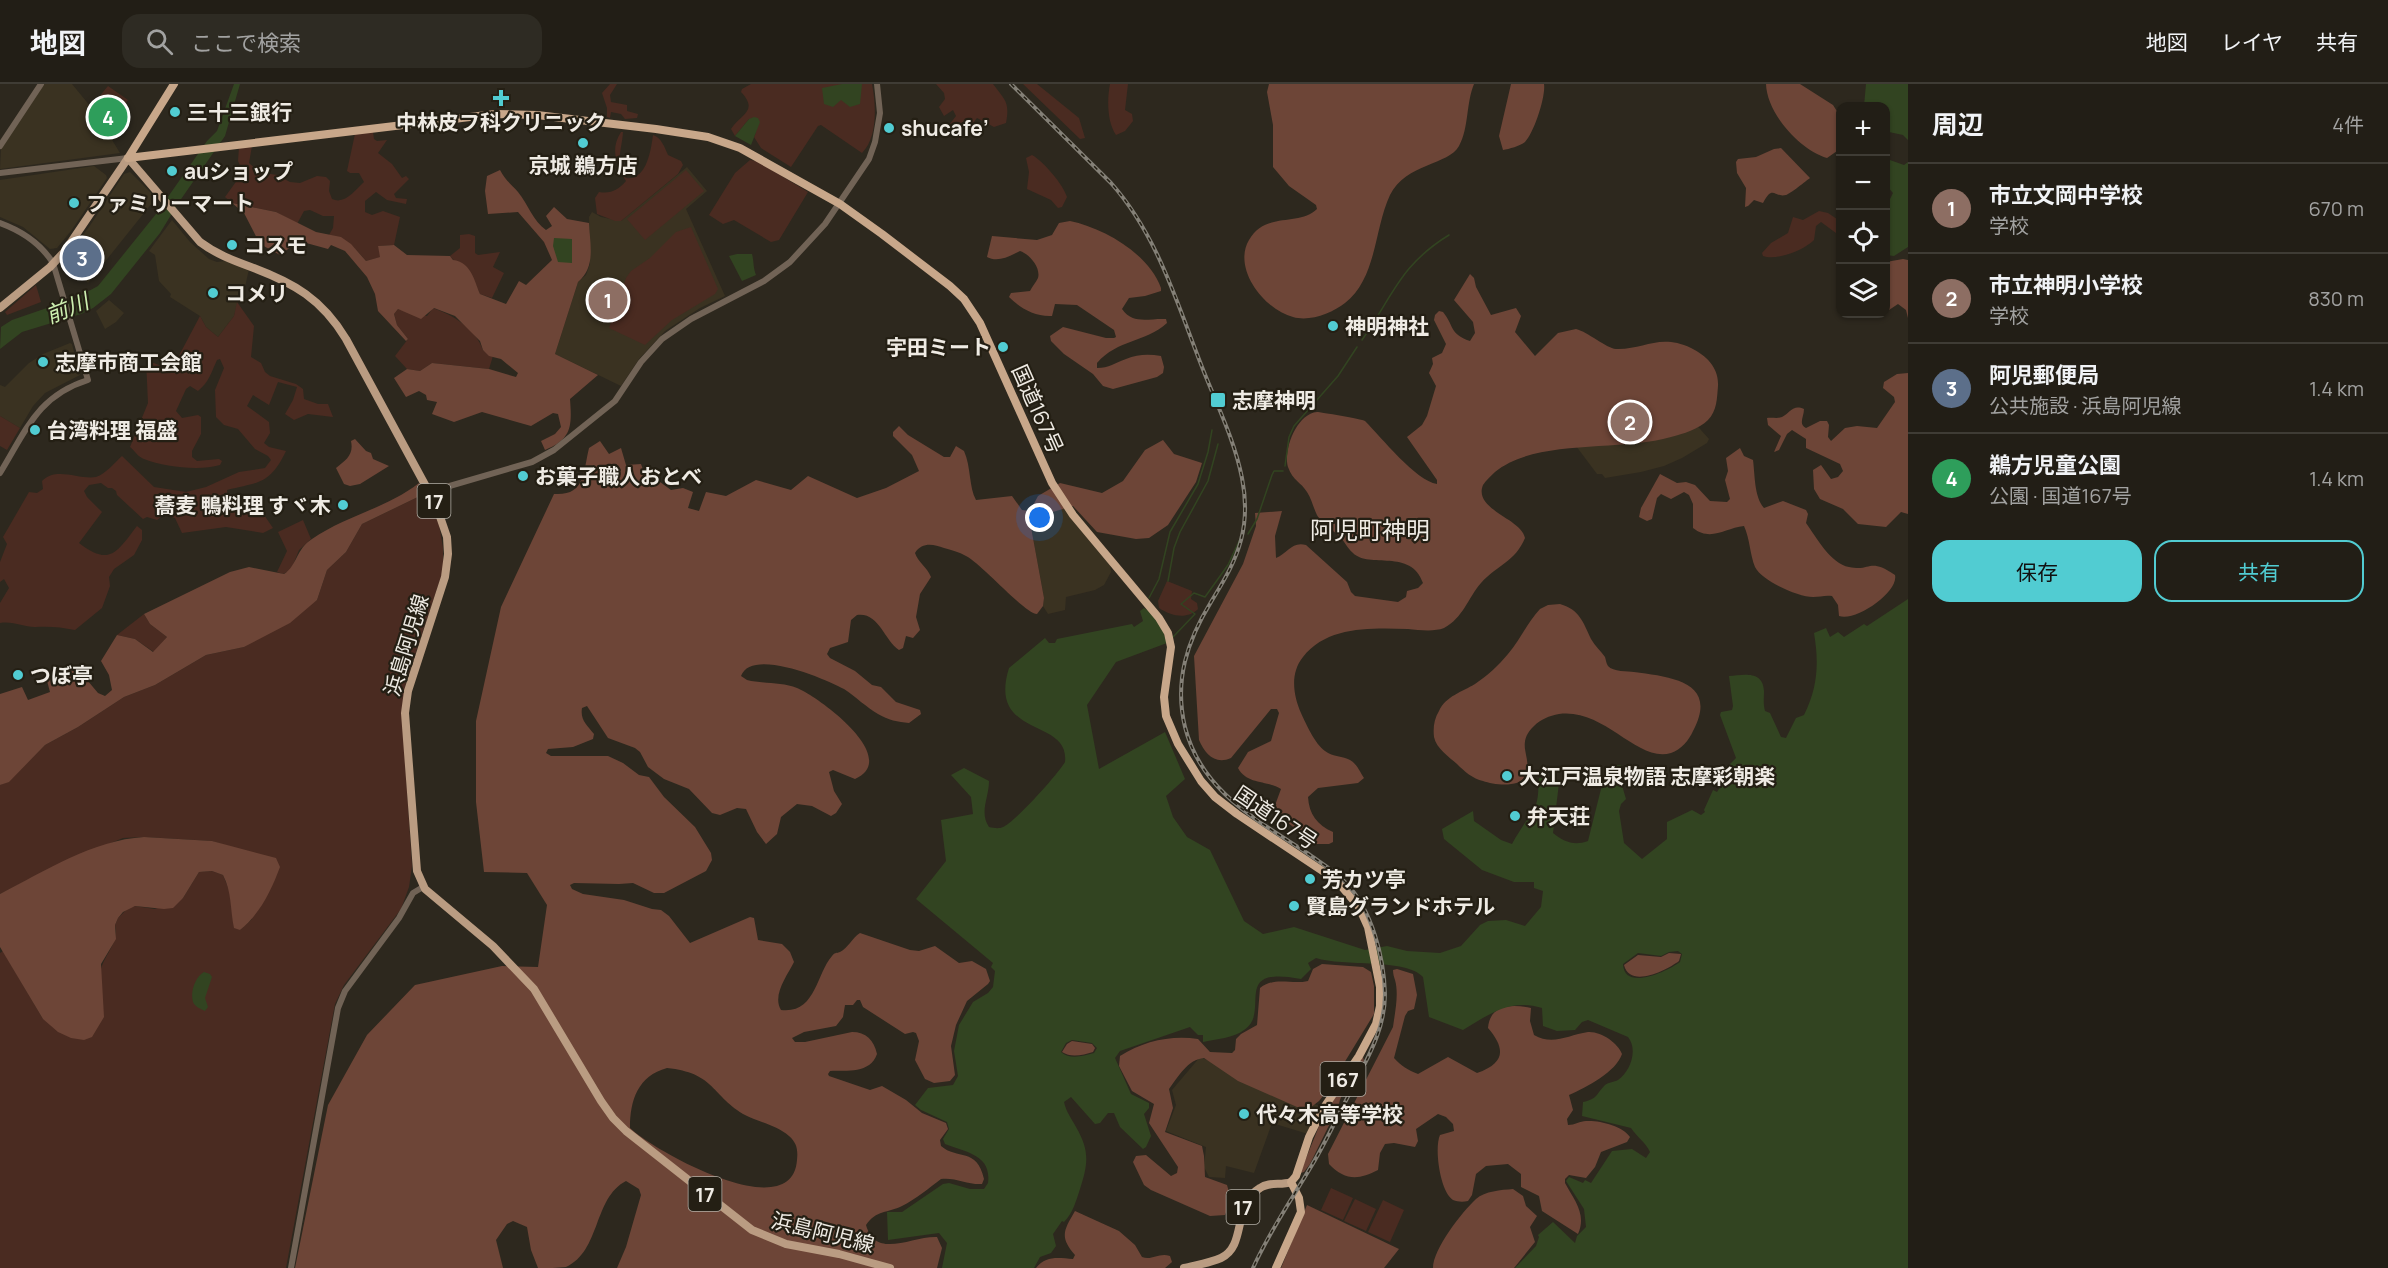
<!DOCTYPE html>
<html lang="ja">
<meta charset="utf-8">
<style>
:root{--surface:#221e16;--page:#2e2b23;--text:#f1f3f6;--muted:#a2a2a1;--line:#3f3c35;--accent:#51ccd2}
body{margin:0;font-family:Manrope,"Noto Sans JP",sans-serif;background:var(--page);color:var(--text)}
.controls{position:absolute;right:18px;top:18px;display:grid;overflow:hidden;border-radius:12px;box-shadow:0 2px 4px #0004}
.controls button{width:54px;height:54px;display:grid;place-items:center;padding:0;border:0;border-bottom:2px solid var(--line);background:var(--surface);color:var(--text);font:30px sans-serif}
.you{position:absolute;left:1040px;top:434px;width:21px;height:21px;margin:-15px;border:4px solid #fff;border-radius:50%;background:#1a73e8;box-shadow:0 0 0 9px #1a73e833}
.badge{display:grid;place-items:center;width:39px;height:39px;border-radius:50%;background:var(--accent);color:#fff;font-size:20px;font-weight:700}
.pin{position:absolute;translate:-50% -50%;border:3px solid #fff;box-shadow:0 2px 6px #0006}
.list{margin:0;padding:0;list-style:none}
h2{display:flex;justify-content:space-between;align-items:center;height:78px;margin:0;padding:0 24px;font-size:26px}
h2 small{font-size:20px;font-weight:400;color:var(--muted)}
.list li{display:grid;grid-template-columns:39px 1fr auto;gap:18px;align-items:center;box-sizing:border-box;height:90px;padding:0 24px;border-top:2px solid var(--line)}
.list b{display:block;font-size:22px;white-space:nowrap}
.list p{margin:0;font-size:20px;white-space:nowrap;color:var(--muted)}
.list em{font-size:20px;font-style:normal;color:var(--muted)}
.actions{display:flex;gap:12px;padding:18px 24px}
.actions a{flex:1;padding:14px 0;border:2px solid var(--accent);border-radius:18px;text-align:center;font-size:21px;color:var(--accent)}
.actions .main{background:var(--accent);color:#111}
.icon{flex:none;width:33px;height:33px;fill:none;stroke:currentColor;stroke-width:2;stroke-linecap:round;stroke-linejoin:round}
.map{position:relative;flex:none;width:1908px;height:1184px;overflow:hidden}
header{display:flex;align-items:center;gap:36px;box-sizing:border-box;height:84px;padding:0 30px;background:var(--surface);border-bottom:2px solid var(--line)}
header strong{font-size:28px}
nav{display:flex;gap:33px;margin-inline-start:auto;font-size:21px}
.search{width:420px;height:54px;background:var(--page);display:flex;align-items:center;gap:15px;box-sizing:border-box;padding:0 21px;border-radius:18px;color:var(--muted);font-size:22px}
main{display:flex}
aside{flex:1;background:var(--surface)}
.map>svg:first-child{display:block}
</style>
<header>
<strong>地図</strong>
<div class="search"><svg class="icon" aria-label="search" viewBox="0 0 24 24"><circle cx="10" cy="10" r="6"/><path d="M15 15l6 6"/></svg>ここで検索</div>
<nav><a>地図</a><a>レイヤ</a><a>共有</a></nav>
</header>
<main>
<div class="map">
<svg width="1908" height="1184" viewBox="0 0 1908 1184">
<rect width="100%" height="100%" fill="#2d281e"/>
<path fill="#3a3221" d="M 43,0 L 72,0 L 95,28 L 120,69 L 0,85 L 1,64 Z
M 94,82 L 106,91 L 107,94 L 71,147 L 57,164 L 50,165 L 23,143 L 0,133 L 0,96 Z
M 687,83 L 707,107 L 686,125 L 725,212 L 700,224 L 665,247 L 639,275 L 621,302 L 555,270 L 578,198 L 586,191 L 590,180 L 589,133 L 592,128 L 601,133 L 621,137 Z
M 130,88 L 156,114 L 88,199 L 65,174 L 89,143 L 124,90 Z
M 172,136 L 190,158 L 209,175 L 217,178 L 225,177 L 249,185 L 245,203 L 240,210 L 234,232 L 218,253 L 206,243 L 200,232 L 170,213 L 171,210 L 159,197 L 155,171 L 149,167 Z
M 109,216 L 124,229 L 116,238 L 105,245 L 96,227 Z
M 70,259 L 72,260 L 80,291 L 45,309 L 33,322 L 20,344 L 0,332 L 0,301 L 5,303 L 29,279 L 43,270 Z
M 1675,317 L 1709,355 L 1707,359 L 1682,374 L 1664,382 L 1641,388 L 1605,394 L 1602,390 L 1597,390 L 1576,362 Z
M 1065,424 L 1110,480 L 1111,488 L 1104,501 L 1095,506 L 1066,513 L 1065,526 L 1048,530 L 1043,522 L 1044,514 L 1031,443 L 1033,434 Z
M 1200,973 L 1319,1022 L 1308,1050 L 1272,1039 L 1254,1089 L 1226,1082 L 1225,1094 L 1209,1093 L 1204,1083 L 1206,1063 L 1166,1047 L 1176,1021 L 1172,1006 Z"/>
<path fill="#4a2b21" d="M 610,0 L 617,0 L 610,11 L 611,18 L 627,21 L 627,27 L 638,30 L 637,34 L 625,35 L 621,30 L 611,28 L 610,34 L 607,33 L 607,24 L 602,9 Z
M 751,0 L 872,0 C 876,21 878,53 862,69 L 821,41 L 818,42 L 791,83 L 761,64 L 754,53 L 756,48 L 749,35 L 735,52 L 731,45 C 741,30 759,27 741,8 L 742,5 Z
M 936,0 L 993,0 C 1005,16 1010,18 1006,39 L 994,43 L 977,34 L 959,56 L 958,45 L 949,41 L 956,32 L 953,26 L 944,32 L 939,23 L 945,15 L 944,9 Z
M 1023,0 L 1037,0 L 1079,34 L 1085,54 L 1080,55 Z
M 1110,0 L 1128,0 L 1125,26 L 1132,30 L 1133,37 L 1125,47 L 1116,51 C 1107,38 1107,15 1110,0 Z
M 108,2 L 128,16 L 107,45 L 93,20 Z
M 373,48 L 374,55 L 377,57 L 387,56 L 378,69 L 392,80 L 402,94 L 406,92 L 409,95 L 394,110 L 396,114 L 407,115 L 406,120 L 387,116 L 376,108 L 365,117 L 365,128 L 372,131 L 383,127 L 400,133 L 394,161 L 378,162 L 381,173 L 366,177 C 355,164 347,154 329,151 L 333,144 L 334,132 L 323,132 L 310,126 L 304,127 L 297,140 L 276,128 L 232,119 L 225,113 L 243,88 L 238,77 L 239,63 L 252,62 L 249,79 L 259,88 L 277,91 L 290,98 L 300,99 L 317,92 L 326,93 L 330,97 L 329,107 L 332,115 C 345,121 355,106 364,98 L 359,89 L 350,89 L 347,87 L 355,50 Z
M 621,48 L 623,48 C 622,66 615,75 626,94 C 647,97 651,65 653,51 C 661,53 665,64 668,71 L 681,77 L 683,81 L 678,90 L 621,137 L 615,137 L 597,130 L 595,114 L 599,108 C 611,110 618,106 626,97 C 616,80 610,65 621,48 Z
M 1032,71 C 1043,77 1063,100 1067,113 L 1062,123 L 1058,124 L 1051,116 L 1027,105 L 1029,88 L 1026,74 Z
M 750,76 L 757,77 L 808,108 L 779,156 L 771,158 L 734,136 L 723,140 L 709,131 L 735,89 Z
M 686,86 L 704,107 L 645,156 L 627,135 Z
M 1819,127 L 1828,129 L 1840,137 L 1840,152 L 1821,138 L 1816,142 L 1814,156 C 1804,166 1777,177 1763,172 L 1762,169 L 1771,159 L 1788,149 L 1793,133 L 1803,136 Z
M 691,143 L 718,205 L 715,210 L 672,236 L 645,261 L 609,244 L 626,194 L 631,187 L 650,174 L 676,148 Z
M 469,150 L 475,152 L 475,169 L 478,171 L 500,168 L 493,183 L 504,189 L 492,214 L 480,210 L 476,201 L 450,172 L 460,164 L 460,151 Z
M 36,201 L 41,218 L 7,231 L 5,228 Z
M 237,218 L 254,242 L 251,273 L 261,279 L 265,288 L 270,292 L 296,300 L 303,305 L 304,315 L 318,320 L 328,320 L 333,333 L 308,330 L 294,336 L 285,330 L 293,316 L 297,303 L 278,298 L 269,321 L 253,311 L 247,322 L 269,338 L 270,349 L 264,359 L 269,363 L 286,367 C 270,400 260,398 227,406 L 228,418 L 256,412 L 262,428 L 273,444 L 263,449 L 226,443 L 182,449 L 175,434 L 164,431 L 157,436 L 147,433 L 143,435 L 117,411 L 116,407 L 112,404 L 108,404 L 101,399 L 89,401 L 84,407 L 87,413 L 102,428 L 79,459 C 110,483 117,468 137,442 L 142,446 L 142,456 L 134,471 L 114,485 L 109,493 L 110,502 L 102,524 L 75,546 C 61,543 49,542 35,543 C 23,543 14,537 0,539 L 0,519 L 9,504 L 4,495 L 0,498 L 0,478 L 7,460 L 3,453 L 29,408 L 37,409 L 43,405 L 42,397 C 56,382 79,396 96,393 C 106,390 115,378 122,372 L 154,403 L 186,408 L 206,403 L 239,388 L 265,384 L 271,376 L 268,372 L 255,365 L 238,345 L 224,341 L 216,333 L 215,306 L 224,284 L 220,275 L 217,276 C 211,289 209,298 198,307 L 190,302 L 186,305 L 176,327 L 182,334 L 198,331 L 201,333 L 201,350 L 192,367 L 192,373 L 197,377 L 219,375 L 222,377 L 220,381 C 199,387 165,383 144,375 C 138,373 135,367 130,363 L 148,319 L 146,276 L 164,283 L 174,281 L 200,232 L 206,243 L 218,253 L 234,232 Z
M 433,224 C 453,231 476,245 483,266 L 493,272 L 489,285 L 432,279 L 420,287 L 407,285 L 395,272 L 408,255 L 397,241 L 394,230 L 398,225 L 427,232 Z
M 0,332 L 20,344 L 7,366 L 0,362 Z
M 424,410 L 439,440 L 443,464 L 443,487 L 406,598 L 402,629 L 412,782 L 409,803 L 401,825 L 344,901 L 335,920 L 286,1184 L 0,1184 L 0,869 L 3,867 L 43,935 L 100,891 C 101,873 120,860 115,841 L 118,834 L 128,824 L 135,822 L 155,825 L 183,814 L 199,788 L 212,787 L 223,791 L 232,813 L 233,838 L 240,846 L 252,835 L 234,764 L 212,757 L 144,753 L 123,754 L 49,785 L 0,810 L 0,701 L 9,697 L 45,661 L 78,643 L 124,613 L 155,601 L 206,571 L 244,563 L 317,516 L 327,486 L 346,468 L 362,440 Z
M 303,436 L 311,455 L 299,466 L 291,486 L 283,490 L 277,488 L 287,467 L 278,448 Z
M 1167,497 L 1192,507 L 1191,515 L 1197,519 L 1198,525 C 1187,536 1171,532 1159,524 L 1158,517 Z
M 144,530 L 150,540 L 167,553 L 154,568 L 135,555 L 117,551 Z
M 1331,1104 L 1353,1114 L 1343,1136 L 1321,1126 Z
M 1355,1115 L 1376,1125 L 1366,1147 L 1344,1137 Z
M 1383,1116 L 1404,1126 L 1390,1158 L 1368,1148 Z"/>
<path fill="#6d4537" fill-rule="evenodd" d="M 1269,0 L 1474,0 C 1466,19 1469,44 1459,62 C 1449,81 1406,79 1390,111 C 1374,145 1377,194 1345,219 C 1332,229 1310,238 1293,233 C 1265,226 1232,185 1249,156 C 1265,127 1299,143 1317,125 L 1316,121 L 1289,102 L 1273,83 L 1273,41 L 1267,8 Z
M 1511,0 L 1544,0 C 1546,12 1534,49 1525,58 C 1520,62 1509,65 1503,66 L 1499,52 Z
M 1766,0 L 1800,0 L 1833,21 L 1840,32 L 1840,65 L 1827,74 C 1800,66 1767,30 1766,0 Z
M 1781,64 L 1810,94 C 1806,97 1790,110 1786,111 C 1774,114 1773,100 1763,119 L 1754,116 L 1748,122 L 1745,123 L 1746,104 L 1737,89 L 1736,78 L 1738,75 L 1756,73 L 1774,65 Z
M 500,86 C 505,96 511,100 518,108 C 528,120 533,137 546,146 L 552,142 L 546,132 L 554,123 L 567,135 L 589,139 C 590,161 596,183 578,198 L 555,270 L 598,291 L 570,315 C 572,342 572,355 545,366 L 541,357 L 555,350 L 561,343 L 558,330 L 553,329 L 531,342 L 482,328 L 454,338 L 432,330 L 437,318 L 427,316 L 426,311 L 419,307 L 406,313 L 394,294 L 407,285 L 420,287 L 432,279 L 489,285 L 516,293 L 518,289 L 501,275 L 489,272 L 483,266 L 480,257 L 455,232 L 434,224 L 421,235 L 398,225 L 394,230 L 397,241 L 408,255 L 406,257 L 378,227 L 375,210 L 367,193 L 345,167 L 331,161 L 328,165 L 299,157 L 280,171 L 260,160 L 244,129 L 232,119 L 276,128 L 316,148 L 341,153 L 351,160 L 366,177 L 380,173 L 378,162 L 394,161 L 407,171 L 450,172 L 453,176 C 471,178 474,196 480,210 L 506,220 L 519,197 L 526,201 L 552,176 L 544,158 L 518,128 L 488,130 L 485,107 L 487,92 Z
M 1070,137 C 1104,144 1149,170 1161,204 L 1161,207 L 1145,212 L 1129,214 L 1122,225 C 1133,241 1149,234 1166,235 L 1167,239 C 1145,259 1118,255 1097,279 L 1097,284 C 1109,284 1115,279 1126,275 C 1138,270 1149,270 1161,272 L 1164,283 L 1163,289 L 1157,293 L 1113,305 L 1103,302 L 1093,290 L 1064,270 L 1051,257 L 1050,252 L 1063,243 L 1106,254 L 1114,254 L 1116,253 L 1114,246 L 1077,221 L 1055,220 L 1052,232 C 1035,233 1020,224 1009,213 L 1011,209 L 1030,207 C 1032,203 1036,198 1038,194 C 1041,183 1029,170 1020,167 C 1010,172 998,179 987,173 L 992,152 L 1037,156 L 1052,151 L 1059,139 Z
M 1903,175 L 1908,176 L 1908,234 L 1906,226 L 1898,220 L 1886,228 L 1886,178 Z
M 1470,190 L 1474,194 L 1476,203 L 1491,231 L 1516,224 L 1521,232 L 1515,248 L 1535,272 L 1558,249 L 1576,245 C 1588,248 1606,264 1616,265 C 1644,266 1659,249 1691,264 C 1707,272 1719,284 1718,302 C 1717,314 1717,327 1708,336 C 1699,345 1683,350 1671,353 C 1620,368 1536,354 1495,388 C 1491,392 1486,396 1483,401 C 1473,426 1521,434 1525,454 C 1515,478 1497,481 1481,499 C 1468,514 1463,534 1444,544 C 1434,548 1419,546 1408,545 C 1371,544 1327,542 1303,573 C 1290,589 1293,611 1301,629 C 1306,640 1315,660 1325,667 C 1333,673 1343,672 1350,676 C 1357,680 1360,688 1364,694 L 1358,699 L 1318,704 L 1308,713 C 1309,730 1317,741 1333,748 L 1333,758 L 1329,760 L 1314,760 C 1301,748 1284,738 1274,724 L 1281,705 C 1267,696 1247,701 1238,684 L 1248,668 L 1271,657 L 1279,629 L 1277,625 L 1271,625 L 1231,674 C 1215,681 1205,670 1199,656 L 1194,572 L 1243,480 L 1256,442 L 1255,429 L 1282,427 L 1275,452 L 1276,474 C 1288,469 1292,457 1306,461 L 1347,498 L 1351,508 L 1355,512 L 1398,518 L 1406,513 L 1407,507 L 1418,504 L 1423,499 C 1411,464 1369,485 1353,469 C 1347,464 1344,456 1338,451 C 1333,446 1325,443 1321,437 C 1314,429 1313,417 1307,408 C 1301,398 1293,397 1288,383 C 1283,367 1296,330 1317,328 C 1320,328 1362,335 1365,337 C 1381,353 1416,397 1437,400 L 1437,396 L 1407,353 L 1422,341 L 1427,332 L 1436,302 L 1429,289 L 1433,280 L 1432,274 L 1442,269 L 1446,260 L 1434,236 L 1435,231 L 1439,227 L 1443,228 C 1454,241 1449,250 1470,257 L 1475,249 L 1473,238 L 1454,216 Z
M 1908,289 L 1908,430 L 1901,428 L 1886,443 L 1858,440 L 1843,425 L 1820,415 L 1814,405 L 1813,386 L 1821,381 L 1831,395 L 1838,393 L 1843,387 L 1840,380 L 1806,364 L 1806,355 L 1792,346 L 1787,350 L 1779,366 L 1774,368 L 1781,352 L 1768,341 L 1767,334 C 1772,333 1777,335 1782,333 C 1791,328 1793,320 1804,325 C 1804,333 1798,340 1806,344 L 1820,337 L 1827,337 L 1829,341 L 1828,353 L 1831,357 L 1845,344 L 1857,342 L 1877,344 L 1895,318 L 1894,313 L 1883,304 L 1884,298 L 1897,290 Z
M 899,342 L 908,351 L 944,373 L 950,373 L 956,362 L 964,367 C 971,382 969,404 976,416 L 1012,412 L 1022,426 L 1030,427 L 1038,412 L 1060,399 L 1102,409 L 1123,397 L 1145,366 L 1163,356 L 1174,370 L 1202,379 L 1196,398 L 1168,441 L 1149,454 L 1136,455 L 1097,448 L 1073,422 L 1033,434 L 1031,443 L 1044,514 L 1043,522 L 1037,530 C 1025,530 983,481 966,472 C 959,468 951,466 944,464 C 933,460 922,458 915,469 C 918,478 927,483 931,493 L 920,510 L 916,533 L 920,546 L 913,554 L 906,552 L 903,564 L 899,566 C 884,556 879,528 857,531 L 851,536 L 848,558 L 830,564 L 827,570 L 830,574 L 855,587 L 872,601 L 881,603 L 896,618 L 920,626 L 921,630 L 909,639 C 898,638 888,636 878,630 C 866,623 856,613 844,605 C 826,595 751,563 741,592 L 747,596 C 763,600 782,598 797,604 C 819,613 902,674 855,695 L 833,686 L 829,688 L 834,707 L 842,720 L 836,729 L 831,732 L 812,722 L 797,720 L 781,733 L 777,750 L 766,760 L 757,748 L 746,725 L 737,724 L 720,731 L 712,729 L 689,705 L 664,695 L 648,683 L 640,668 L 635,664 L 608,654 L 587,622 L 582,624 C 580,636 587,641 594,650 L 593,655 L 573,663 L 548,665 L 546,669 L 551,672 L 608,672 L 623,679 L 639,691 L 649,693 L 664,713 L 695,743 L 711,769 L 712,776 L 706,787 L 664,809 L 654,809 L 633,799 L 619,800 L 574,799 L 570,801 L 572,805 L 583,810 L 624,816 L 652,825 L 661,826 L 669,832 L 690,859 L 750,833 L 754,834 L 758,856 L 782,860 L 790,868 L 794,878 C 787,892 772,911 781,926 C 816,930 816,890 832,872 C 835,868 835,870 840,868 C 848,864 852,854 860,849 L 910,866 L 919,867 L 935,862 L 959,879 L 972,877 L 986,885 L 990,897 L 988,900 L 967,917 L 956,941 L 951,962 L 955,991 L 950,997 L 934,999 L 925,995 L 915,976 L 919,957 L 916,949 L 913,948 L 905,950 L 863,923 L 860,916 L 857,916 L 853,921 L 845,921 L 843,933 L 836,942 L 804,948 L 792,954 L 795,958 L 805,958 L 852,948 C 866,948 874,956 877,970 C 870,990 847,986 830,987 L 828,990 L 829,992 L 870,1006 L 882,1002 L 906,1016 L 922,1029 L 946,1039 L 948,1045 L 940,1056 L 941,1062 C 957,1076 977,1063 984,1095 L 982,1100 C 968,1101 955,1093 941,1095 C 929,1104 916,1115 902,1122 C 888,1129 876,1126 866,1141 C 876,1176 911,1152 937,1153 L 942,1164 L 937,1184 L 617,1184 L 626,1163 L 641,1111 L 639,1105 L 626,1097 C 593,1114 601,1167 566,1183 C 559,1184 546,1184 538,1184 L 531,1166 L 527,1143 L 513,1137 L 507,1140 L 496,1156 L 503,1184 L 295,1184 L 328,1021 L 367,951 L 415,901 L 502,882 L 538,883 L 547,821 L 527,789 L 484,788 L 476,718 L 476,637 L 501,523 L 554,410 C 585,412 583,389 589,364 L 600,357 L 609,370 L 621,364 L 626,381 L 641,380 L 647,397 L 660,398 L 671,406 L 683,404 L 693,408 L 688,424 L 699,427 L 706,408 L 726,412 L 756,396 L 791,406 L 808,392 L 857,414 L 886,404 L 919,387 L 912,371 L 893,352 L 893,348 ZM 667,984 C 714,989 710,1009 743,1030 C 758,1038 776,1041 789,1052 C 797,1059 798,1066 797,1076 C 792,1144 654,1067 630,1044 C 630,1016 638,992 667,984 Z
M 355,355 L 366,367 L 371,369 L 373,375 L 389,382 L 360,400 L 350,402 L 344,400 L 336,384 C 346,376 354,371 351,357 Z
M 1740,364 L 1744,372 L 1753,376 C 1755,390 1754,413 1764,424 L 1783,417 L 1806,426 L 1808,430 L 1806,439 C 1816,453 1831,480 1849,483 C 1872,488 1868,473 1895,491 C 1899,508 1856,538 1839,532 L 1838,521 L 1832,512 C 1825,511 1820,513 1813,513 C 1798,513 1762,497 1755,483 C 1750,471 1750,455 1744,442 C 1725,444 1711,458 1693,444 L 1693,420 L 1689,411 L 1684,408 L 1671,415 L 1661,410 L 1657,414 L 1652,435 L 1647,437 L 1639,433 L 1641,424 L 1660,390 L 1677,399 L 1686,398 L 1695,401 L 1710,417 L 1727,418 L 1730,415 L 1725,396 L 1728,387 L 1726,374 Z
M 419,399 L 424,410 L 362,440 L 346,468 L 327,486 L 317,516 L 290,539 L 244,563 L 206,571 L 155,601 L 124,613 L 78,643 L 45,661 L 9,698 L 0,701 L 0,610 L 22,603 L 28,616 L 50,608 L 46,593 L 77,584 L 98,609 L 105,612 L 112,606 L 109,591 L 101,577 L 117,551 L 135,555 L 153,568 L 167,553 L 150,540 L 144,530 L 230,488 L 249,483 L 284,490 C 297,482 296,465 312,455 C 345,432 387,424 419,399 Z
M 1560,520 C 1580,526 1583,538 1591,555 C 1595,562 1601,567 1605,573 C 1606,576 1606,579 1608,582 C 1613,588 1628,587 1634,588 C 1672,593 1719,598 1693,647 C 1689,656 1681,666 1671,669 C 1637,679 1605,624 1559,630 C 1549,632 1541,635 1534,642 C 1514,661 1534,674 1525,692 C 1520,704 1494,701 1483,697 C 1473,695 1464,687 1457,680 C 1449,673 1436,664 1434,653 C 1433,644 1434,635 1439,627 C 1446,612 1462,608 1475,600 C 1487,592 1499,581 1508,570 C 1520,556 1527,539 1540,525 L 1548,521 Z
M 144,753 L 212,757 L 276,774 L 280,783 C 271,807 260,830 240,846 L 234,844 C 230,825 232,808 223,791 L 212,787 L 199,788 L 183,814 L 173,824 L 164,825 L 135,822 L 123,828 L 118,834 L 115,841 L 116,855 L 101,880 L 104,933 L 92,953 L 84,956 L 71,954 L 58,948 L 43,935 L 0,863 L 0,810 C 45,787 93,756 144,753 Z
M 1669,869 L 1681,870 L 1679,877 C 1667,886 1630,905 1624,881 L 1638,871 L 1661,873 Z
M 1322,880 L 1363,883 L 1371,888 L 1374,902 L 1374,930 L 1327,1007 L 1319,1017 L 1306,1027 L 1238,997 L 1204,974 C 1188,975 1178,993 1169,1005 L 1173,1024 L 1165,1048 L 1202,1062 L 1204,1072 L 1205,1093 L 1227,1101 L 1231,1115 L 1225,1131 L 1210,1132 L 1151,1106 L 1144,1101 L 1133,1078 L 1136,1072 L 1146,1071 L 1171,1092 L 1177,1089 L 1178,1083 L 1149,1039 L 1154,1020 L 1132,1007 L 1119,982 L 1120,972 C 1144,957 1171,951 1198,955 L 1210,968 L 1232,969 L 1235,966 L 1236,955 L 1241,950 L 1257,941 L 1260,904 C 1276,892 1291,901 1308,897 L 1313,885 Z
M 1397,885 L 1413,890 L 1417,911 L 1414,925 L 1408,927 L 1405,932 L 1394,974 C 1401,982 1408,986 1418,990 L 1448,973 L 1477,989 C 1505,979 1506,965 1488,944 C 1490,920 1512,920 1531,924 L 1530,937 L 1534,951 C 1553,962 1568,951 1588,948 C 1601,947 1618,959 1622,970 C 1616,988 1587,1003 1569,1011 L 1573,1026 L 1567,1035 L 1568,1041 C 1575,1041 1580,1037 1586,1037 C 1599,1036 1623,1042 1630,1053 L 1627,1058 L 1601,1068 L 1595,1083 L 1586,1094 L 1569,1091 L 1565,1095 L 1565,1099 C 1574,1116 1587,1130 1578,1150 L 1542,1127 L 1539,1112 L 1521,1103 L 1521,1090 L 1508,1080 L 1486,1082 L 1476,1090 L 1472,1111 L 1468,1117 C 1463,1118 1458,1118 1453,1116 C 1440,1108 1434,1064 1440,1051 L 1454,1047 L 1453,1040 L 1446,1033 L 1438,1030 L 1416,1045 L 1418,1057 L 1415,1063 L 1394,1059 L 1385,1060 L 1380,1069 L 1378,1086 C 1359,1096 1345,1097 1329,1080 L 1328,1070 L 1393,943 C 1395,928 1399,910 1395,896 C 1394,893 1393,890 1393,886 Z
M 1072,957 L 1092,960 L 1095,964 L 1093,968 C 1083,971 1071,974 1062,968 L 1067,960 Z
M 1363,973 L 1364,977 C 1357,988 1340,1009 1339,1021 L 1310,1080 L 1304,1088 L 1300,1089 L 1324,1030 Z
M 1513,1105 L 1523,1112 L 1526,1122 L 1537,1132 L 1530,1143 L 1535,1158 L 1514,1184 L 1433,1184 C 1433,1165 1462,1128 1476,1115 C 1485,1107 1501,1106 1513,1105 Z
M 1307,1121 L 1399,1165 L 1384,1184 L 1281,1184 Z
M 1075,1127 L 1119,1147 L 1135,1161 L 1142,1173 C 1152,1177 1159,1168 1170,1172 L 1172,1178 L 1165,1184 L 1036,1184 C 1046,1171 1059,1174 1073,1175 L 1075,1171 C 1059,1153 1064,1146 1075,1127 Z"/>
<path fill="#324421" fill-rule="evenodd" d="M 234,0 L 240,0 L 225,52 L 179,118 L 160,149 L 111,210 L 93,224 L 81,230 L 22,248 L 0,265 L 1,243 L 12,236 L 76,214 L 98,202 L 156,130 L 207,57 L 217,47 Z
M 842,0 L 862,0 L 860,20 L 850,23 L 841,16 L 833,23 L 824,20 L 822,4 Z
M 1866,0 L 1908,0 L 1908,56 L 1903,51 L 1889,48 L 1886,51 L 1886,22 L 1864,22 Z
M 754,33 L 758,34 L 760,38 L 751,61 L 735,52 L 749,35 Z
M 1886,70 L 1887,75 L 1904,81 L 1908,78 L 1908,163 L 1894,172 L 1886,171 L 1886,119 L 1888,119 L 1893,109 L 1886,101 Z
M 554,154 L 572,155 L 572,179 L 558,178 L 553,162 Z
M 737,170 L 752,170 C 754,178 753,183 756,191 L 742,197 L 729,172 Z
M 1908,515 L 1908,1184 L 1515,1184 L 1536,1162 L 1539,1153 L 1538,1151 L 1553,1138 L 1575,1159 L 1577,1152 L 1586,1143 L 1584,1125 L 1566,1097 L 1569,1093 L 1583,1099 L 1585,1096 L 1591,1099 L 1612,1067 L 1632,1065 L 1646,1074 L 1650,1068 C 1646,1059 1637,1053 1631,1044 L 1582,1032 L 1583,1018 C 1598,1015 1596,1010 1605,1001 C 1609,998 1614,998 1618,996 C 1631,987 1638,965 1628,953 L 1588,936 L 1582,938 L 1575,946 L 1557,947 L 1543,942 L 1542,924 C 1509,914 1490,930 1463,946 L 1429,933 L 1423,893 C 1406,874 1343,883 1316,874 L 1308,879 L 1311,885 L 1301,895 C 1229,881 1272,928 1244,946 C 1234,954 1216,955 1203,958 L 1203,951 L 1198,951 L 1190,943 L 1120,967 L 1115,974 L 1131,1010 L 1149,1019 L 1149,1024 L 1144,1030 L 1151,1052 L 1146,1063 L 1143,1065 L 1120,1043 L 1114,1029 L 1108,1029 L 1100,1039 L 1095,1040 L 1071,1013 L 1064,1018 C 1066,1028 1072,1035 1076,1043 C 1090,1067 1088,1080 1080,1105 C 1076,1117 1073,1129 1064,1138 L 1062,1137 L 1053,1150 L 1056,1162 L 1051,1169 L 1040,1173 L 1034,1184 L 942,1184 L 947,1159 L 939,1149 L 888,1156 L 887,1128 L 902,1128 L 943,1100 L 949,1099 L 970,1105 L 984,1105 L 988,1099 C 992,1070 964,1068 945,1060 L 943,1055 L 949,1045 L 947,1038 L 921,1026 L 915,1021 L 928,1004 L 953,1001 L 958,992 L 954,967 L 959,941 L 973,918 L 988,909 L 993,903 L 995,887 L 991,883 L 993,879 L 916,815 L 946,777 L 941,736 L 973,730 L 971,713 L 951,691 L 964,684 L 989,697 C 989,714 979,728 989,743 C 994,744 999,745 1003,743 C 1014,739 1059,689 1065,678 C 1070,633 987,655 1009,584 L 1045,554 L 1049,559 L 1055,559 L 1057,555 L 1132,540 L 1134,543 L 1143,537 L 1140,527 L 1144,524 C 1157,531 1163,546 1167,559 L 1116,578 L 1087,621 L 1099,685 L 1165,648 L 1185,695 L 1166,712 L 1173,733 L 1187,753 L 1210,766 L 1244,837 L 1263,850 L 1294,843 L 1365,866 L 1387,862 L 1407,867 L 1440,869 L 1461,862 L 1480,841 L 1488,837 L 1506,836 L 1525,842 L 1541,823 L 1543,807 L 1534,804 L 1534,798 L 1514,798 L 1482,786 L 1444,755 L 1442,745 L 1473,727 L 1474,737 L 1501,756 L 1512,760 C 1519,747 1528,735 1535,723 C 1539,715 1538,703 1539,694 C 1548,694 1551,698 1559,699 L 1553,749 C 1564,758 1574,762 1588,757 L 1604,693 L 1607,693 L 1606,696 L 1610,697 L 1611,684 L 1614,681 L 1621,681 L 1624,692 L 1621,698 L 1626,715 L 1621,720 L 1619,727 L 1624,759 L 1642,775 L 1667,755 L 1667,738 L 1692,726 L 1701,731 L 1705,728 L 1704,726 L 1713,706 L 1717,708 L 1729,689 L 1724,686 L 1736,674 L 1720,631 L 1721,628 L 1732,626 L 1733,622 L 1729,592 C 1743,591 1763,586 1764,607 C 1764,615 1763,619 1765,627 L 1770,629 L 1781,653 L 1786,654 L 1796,634 L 1804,631 C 1818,603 1819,579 1814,549 L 1826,544 L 1830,553 L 1838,548 L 1844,553 L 1864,540 L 1867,542 ZM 1678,867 L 1682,870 L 1680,878 C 1668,887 1624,908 1623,880 L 1638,869 L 1661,872 L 1669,868 ZM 1072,956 L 1092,959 L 1097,964 L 1094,969 C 1083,972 1070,976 1061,968 L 1066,959 Z
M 204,888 L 210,890 L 212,893 L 205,914 L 208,923 L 205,927 C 201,925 195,923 193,918 C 190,908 195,893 204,888 Z"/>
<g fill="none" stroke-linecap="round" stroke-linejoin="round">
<path stroke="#324421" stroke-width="1.5" d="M 1362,256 C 1393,212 1400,181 1449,151
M 1285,382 L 1289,353 L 1294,342 L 1338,292 L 1357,263
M 1248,450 L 1257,435 L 1272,391 L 1274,387 L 1283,387
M 1168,497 L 1174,464 L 1180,448 L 1208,397 L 1218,360
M 1149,514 L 1159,495 L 1170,448 L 1198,400 L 1208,368 L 1212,346
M 1173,553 L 1195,530 L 1181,520 L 1194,509 L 1205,513 L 1228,481 L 1241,453"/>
<path stroke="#716356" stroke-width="6" d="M 0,62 L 41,0
M 0,89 L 128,74
M 0,139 C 22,147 41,160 53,179 L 88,296 C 37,312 26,347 0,389
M 429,408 L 532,378 L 554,366 L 615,317 L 641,278 L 662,255 L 691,235 L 764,197 L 790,178 L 825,140 L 869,75 L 875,58 L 880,29 L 877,0
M 291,1184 L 338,924 L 345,907 L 399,834 L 413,809 L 423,803"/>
<path stroke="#ba9c82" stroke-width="8" d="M 0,224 L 50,183 L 65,167 L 128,74 L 200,158 C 216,170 232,176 251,183 C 294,199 322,215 346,255 L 436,421 L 447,453 L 448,470 L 445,493 L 408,607 L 405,629 L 417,787 L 425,805 L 493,862 L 534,905 L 601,1017 L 613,1034 L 626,1047 L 752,1146 L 786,1160 L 839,1170 L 890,1184
M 1184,1184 C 1196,1181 1210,1179 1221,1174 C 1247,1162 1232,1121 1260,1104 C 1270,1097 1281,1102 1291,1098"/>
<path stroke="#c8a78a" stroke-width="8" d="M 128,74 L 495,30 L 537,31 L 656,45 L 708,53 L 740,64 L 840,120 L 882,150 L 950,202 L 964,215 L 980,239 L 1052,399 L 1073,431 L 1159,534 L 1168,549 L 1171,563 L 1164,613 L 1166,632 L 1178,660 L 1201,697 L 1215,713 L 1237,730 L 1336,796 L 1359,823 L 1368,843 L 1380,903 L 1380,922 L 1376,940 L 1359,972 L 1323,1025 L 1309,1053 L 1296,1092 L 1291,1098 L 1299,1114 L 1301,1128 L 1276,1184
M 128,74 L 174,0"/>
<g stroke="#848077" stroke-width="4">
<path id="rail" d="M 1011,0 L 1111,99 C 1159,153 1178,223 1204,288 C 1218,323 1235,358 1242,394 C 1246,414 1246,437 1241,456 C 1235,479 1223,498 1211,518 C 1187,557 1174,597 1185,643 C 1201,707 1256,735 1307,769 C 1321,779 1335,787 1347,800 C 1372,827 1384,873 1385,910 C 1385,945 1368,973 1353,1003 C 1339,1029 1327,1056 1312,1081 C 1292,1115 1269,1148 1253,1184"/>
</g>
<use href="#rail" stroke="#241f14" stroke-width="1.5" stroke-dasharray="4.5" stroke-linecap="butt"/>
</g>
<g fill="#51ccd2" stroke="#241f14" stroke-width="2">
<path d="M498 5h6v6h6v6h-6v6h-6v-6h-6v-6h6z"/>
<circle cx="175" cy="28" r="6"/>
<circle cx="889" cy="44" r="6"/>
<circle cx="583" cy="59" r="6"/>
<circle cx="172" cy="87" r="6"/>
<circle cx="74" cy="119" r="6"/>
<circle cx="232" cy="161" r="6"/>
<circle cx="213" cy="209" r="6"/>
<circle cx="1333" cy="242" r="6"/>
<circle cx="1003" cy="263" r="6"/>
<circle cx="43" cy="278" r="6"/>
<rect x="1210" y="308" width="16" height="16" rx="3"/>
<circle cx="35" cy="346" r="6"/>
<circle cx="523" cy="392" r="6"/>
<circle cx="343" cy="421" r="6"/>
<circle cx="18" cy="591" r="6"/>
<circle cx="1507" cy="692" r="6"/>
<circle cx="1515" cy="732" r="6"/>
<circle cx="1310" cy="795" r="6"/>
<circle cx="1294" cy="822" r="6"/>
<circle cx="1244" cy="1030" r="6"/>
</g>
<g text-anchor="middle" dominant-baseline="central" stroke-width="4.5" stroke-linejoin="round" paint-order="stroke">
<g fill="#241f14" stroke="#b2aea6" stroke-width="1.5">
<rect x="417.5" y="400" width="33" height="34" rx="4.5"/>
<rect x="1320.5" y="978" width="45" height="34" rx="4.5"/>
<rect x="688.5" y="1093" width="33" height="34" rx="4.5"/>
<rect x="1226.5" y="1106" width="33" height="34" rx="4.5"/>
</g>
<g font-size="20" font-weight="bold" fill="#efebe4">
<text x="434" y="417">17</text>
<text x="1343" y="995">167</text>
<text x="705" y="1110">17</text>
<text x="1243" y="1123">17</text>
</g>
<g font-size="21" font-weight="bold" fill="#efebe4" stroke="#241f14" text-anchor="start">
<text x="187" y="28">三十三銀行</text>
<text x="501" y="38" text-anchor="middle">中林皮フ科クリニック</text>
<text x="901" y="44">shucafe’</text>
<text x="583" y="81" text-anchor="middle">京城 鵜方店</text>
<text x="184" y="87">auショップ</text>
<text x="86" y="119">ファミリーマート</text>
<text x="244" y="161">コスモ</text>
<text x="225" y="209">コメリ</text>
<text x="1345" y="242">神明神社</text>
<text x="991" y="263" text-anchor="end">宇田ミート</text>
<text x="55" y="278">志摩市商工会館</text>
<text x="1232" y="316">志摩神明</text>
<text x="47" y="346">台湾料理 福盛</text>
<text x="535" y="392">お菓子職人おとべ</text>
<text x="331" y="421" text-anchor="end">蕎麦 鴨料理 すヾ木</text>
<text x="30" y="591">つぼ亭</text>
<text x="1519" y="692">大江戸温泉物語 志摩彩朝楽</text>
<text x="1527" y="732">弁天荘</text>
<text x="1322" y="795">芳カツ亭</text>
<text x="1306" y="822">賢島グランドホテル</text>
<text x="1256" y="1030">代々木高等学校</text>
</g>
<g font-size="21" fill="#efebe4" stroke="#241f14">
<text transform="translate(1038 325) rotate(66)">国道167号</text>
<text transform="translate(406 561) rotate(-73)">浜島阿児線</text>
<text transform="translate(1276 733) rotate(34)">国道167号</text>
<text transform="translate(823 1148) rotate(14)">浜島阿児線</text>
</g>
<g font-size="22" font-style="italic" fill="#cef0b1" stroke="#241f14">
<text transform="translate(67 224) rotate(-22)">前川</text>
</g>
<g font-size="24" fill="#efebe4" stroke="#241f14">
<text x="1370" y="445">阿児町神明</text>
</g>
</g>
</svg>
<div class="controls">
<button>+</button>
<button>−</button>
<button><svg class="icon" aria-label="locate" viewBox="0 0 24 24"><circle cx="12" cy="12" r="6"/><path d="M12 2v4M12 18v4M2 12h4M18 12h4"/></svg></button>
<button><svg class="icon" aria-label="layers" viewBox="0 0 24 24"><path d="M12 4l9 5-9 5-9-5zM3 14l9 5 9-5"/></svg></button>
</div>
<div class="you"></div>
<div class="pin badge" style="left:608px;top:216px;background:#8d6e63">1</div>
<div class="pin badge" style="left:1630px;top:338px;background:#8d6e63">2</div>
<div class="pin badge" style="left:82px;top:174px;background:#5c6f8a">3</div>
<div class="pin badge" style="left:108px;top:33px;background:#2e9e5b">4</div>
</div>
<aside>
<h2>周辺<small>4件</small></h2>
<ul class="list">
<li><span class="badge" style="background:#8d6e63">1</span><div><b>市立文岡中学校</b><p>学校</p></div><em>670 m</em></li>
<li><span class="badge" style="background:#8d6e63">2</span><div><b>市立神明小学校</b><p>学校</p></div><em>830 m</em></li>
<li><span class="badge" style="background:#5c6f8a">3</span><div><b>阿児郵便局</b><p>公共施設 · 浜島阿児線</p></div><em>1.4 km</em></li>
<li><span class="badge" style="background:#2e9e5b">4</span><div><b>鵜方児童公園</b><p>公園 · 国道167号</p></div><em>1.4 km</em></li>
</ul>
<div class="actions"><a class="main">保存</a><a>共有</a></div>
</aside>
</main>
